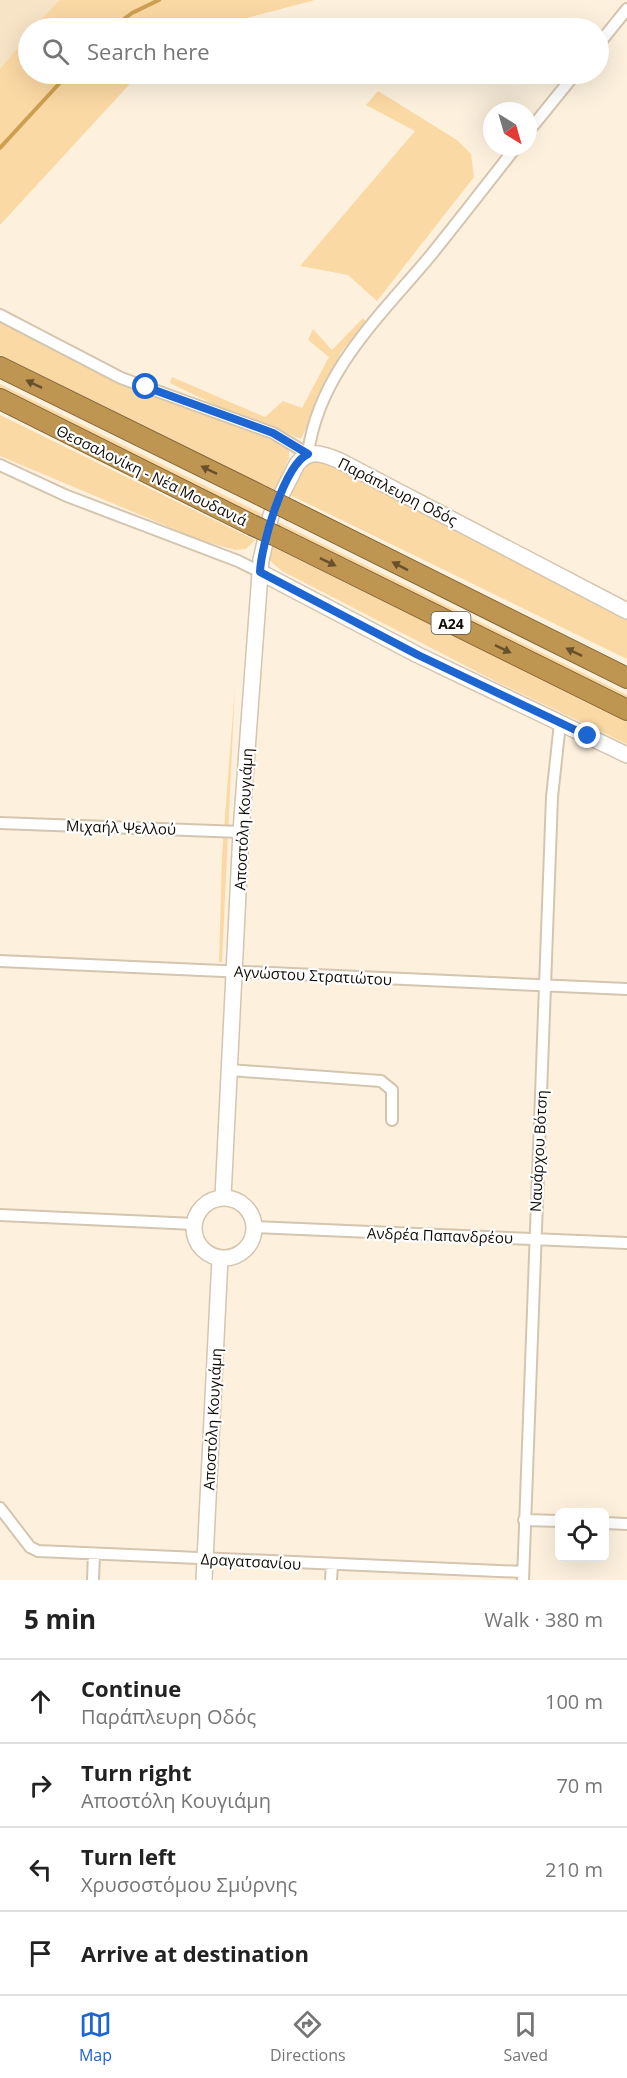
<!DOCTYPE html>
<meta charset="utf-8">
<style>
:root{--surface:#fff;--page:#f2f2f2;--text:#222;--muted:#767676;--line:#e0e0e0;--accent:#1d65d0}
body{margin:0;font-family:"Open Sans",sans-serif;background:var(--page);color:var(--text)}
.controls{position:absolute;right:18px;bottom:18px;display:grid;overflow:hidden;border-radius:9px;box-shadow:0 6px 24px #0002}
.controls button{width:54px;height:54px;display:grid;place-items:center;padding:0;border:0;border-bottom:2px solid var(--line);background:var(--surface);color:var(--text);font:30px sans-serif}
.compass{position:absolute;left:483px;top:102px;width:54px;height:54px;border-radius:50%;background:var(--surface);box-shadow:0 6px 24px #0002;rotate:143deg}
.stop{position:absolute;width:18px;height:18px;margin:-14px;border:4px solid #1d65d0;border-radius:50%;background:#fff}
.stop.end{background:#1d65d0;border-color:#fff;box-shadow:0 2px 6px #0008}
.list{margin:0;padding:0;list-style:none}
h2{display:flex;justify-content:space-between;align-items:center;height:78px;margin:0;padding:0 24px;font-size:26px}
h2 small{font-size:20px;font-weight:400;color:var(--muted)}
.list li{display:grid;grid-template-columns:39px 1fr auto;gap:18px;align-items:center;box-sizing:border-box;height:84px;padding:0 24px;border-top:2px solid var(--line)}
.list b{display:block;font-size:22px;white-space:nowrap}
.list p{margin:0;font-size:20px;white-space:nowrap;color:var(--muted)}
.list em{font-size:20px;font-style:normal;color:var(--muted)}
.icon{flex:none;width:33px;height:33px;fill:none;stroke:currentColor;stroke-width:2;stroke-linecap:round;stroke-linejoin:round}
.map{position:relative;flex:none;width:627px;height:1580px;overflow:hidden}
.search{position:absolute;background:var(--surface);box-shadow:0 6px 24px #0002;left:18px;right:18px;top:18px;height:66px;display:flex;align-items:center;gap:15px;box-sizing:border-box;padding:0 21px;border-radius:33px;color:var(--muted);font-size:22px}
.sheet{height:414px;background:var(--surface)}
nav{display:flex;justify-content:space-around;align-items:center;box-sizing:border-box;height:84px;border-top:2px solid var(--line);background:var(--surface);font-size:16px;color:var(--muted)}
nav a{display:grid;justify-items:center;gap:3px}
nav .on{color:var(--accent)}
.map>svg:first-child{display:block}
</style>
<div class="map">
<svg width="627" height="1580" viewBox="0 0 627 1580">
<rect width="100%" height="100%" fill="#fdf1de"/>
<path fill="#f7e4c6" d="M 0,0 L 59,0 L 34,28 L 28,28 L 28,35 L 0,69 Z"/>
<path fill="#fbd9a4" d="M 59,0 L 315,0 L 209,28 L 34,28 Z
M 28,35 L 28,74 L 139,74 L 0,225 L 0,69 Z
M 378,91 L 457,140 L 471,154 L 474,177 L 377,301 L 348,275 L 300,266 L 415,131 L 366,105 Z
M 363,318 L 366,322 L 341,352 L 301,439 L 215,405 L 170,383 L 172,377 L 265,417 L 283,401 L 302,408 L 329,357 L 308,340 L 313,329 L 332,350 Z
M 0,320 L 115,379 L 282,444 L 289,450 L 289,458 L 275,490 L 0,355 Z
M 0,384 L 627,695 L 627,702 L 0,392 Z
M 0,415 L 255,540 L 246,549 L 235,550 L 200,540 L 0,456 Z
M 312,462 L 322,462 L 438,517 L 627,615 L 627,659 L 288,494 L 303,467 Z
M 267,544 L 627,721 L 627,744 L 499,683 L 282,571 L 269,560 Z
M 235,686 L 222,962 L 219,962 L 222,855 Z"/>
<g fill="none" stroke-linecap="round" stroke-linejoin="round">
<path stroke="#cda051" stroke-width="4" d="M 112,28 L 132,13 L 159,0
M 0,148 L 68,74"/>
<g stroke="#d4c5af" stroke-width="14">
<path id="street" d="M 598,45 L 627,9
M 528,132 L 575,74
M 0,315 L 121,378 L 273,433 L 308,454 C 318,373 381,315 431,255 C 460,219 488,183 516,147
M 0,465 L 67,496 L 238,561 L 260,572
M 0,823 L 241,832
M 0,961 L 627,989
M 229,1070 L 381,1081 L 392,1090 L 392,1120
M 0,1215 L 195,1224
M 254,1227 L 627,1243
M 0,1508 L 30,1547 L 38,1551 L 523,1572
M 524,1520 L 560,1521
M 604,1523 L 627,1524
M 93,1580 L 94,1554
M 331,1580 L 332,1564
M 523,1580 L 552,797 L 560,723"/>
</g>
<g stroke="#d4c5af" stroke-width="18">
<path id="secondary" d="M 260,572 L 418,655 L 627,755
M 223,1197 L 241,832 L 261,560 L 271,515 L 297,464 C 310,448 323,454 340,461 L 627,611
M194 1228a30 30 0 1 1 60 0a30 30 0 1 1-60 0Z
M 204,1580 L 220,1258"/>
</g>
<g stroke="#826536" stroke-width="22">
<path id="highway" d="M 0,367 L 262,496
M 0,399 L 252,525
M 292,511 L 627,678
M 276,536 L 627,710"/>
</g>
<use href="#street" stroke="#fff" stroke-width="10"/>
<use href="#secondary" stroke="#fff" stroke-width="15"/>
<use href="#highway" stroke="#bf9651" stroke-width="20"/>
<g stroke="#826536" stroke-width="22" stroke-linecap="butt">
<path id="highway-bridge" d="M 262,496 L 292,511
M 252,525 L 276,536"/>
</g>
<use href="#highway-bridge" stroke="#bf9651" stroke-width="20"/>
</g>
<defs><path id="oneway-solid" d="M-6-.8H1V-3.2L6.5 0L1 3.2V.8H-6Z" transform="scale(1.5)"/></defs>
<g fill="#68502a">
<use href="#oneway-solid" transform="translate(34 384) rotate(-154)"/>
<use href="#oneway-solid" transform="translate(209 470) rotate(-154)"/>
<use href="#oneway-solid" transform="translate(328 562) rotate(26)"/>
<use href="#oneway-solid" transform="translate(400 566) rotate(-153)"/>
<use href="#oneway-solid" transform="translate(503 649) rotate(26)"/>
<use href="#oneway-solid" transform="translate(574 652) rotate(-154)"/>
</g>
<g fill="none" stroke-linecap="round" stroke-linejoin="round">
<path stroke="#1d65d0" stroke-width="8" d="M 146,387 L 273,433 L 308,454 C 284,465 261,546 260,572 L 418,655 L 588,736"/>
</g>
<g text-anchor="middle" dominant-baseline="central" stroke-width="4.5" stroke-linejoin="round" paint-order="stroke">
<rect fill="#fff" stroke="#58544f" stroke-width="1.5" x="431.5" y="612" width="39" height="22" rx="4.5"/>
<g font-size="14" font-weight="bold" fill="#100b04">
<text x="451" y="623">Α24</text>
</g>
<g font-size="15" fill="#100b04" stroke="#fff">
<text transform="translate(152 475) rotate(26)">Θεσσαλονίκη - Νέα Μουδανιά</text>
<text transform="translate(398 491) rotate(27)">Παράπλευρη Οδός</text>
<text transform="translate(243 819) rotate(-87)">Αποστόλη Κουγιάμη</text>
<text transform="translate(121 827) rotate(2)">Μιχαήλ Ψελλού</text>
<text transform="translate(313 975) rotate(3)">Αγνώστου Στρατιώτου</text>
<text transform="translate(538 1151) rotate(-87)">Ναυάρχου Βότση</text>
<text transform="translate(440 1235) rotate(2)">Ανδρέα Παπανδρέου</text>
<text transform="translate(212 1419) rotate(-87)">Αποστόλη Κουγιάμη</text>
<text transform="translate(251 1561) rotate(3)">Δραγατσανίου</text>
</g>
</g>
</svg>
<div class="controls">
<button><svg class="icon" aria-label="locate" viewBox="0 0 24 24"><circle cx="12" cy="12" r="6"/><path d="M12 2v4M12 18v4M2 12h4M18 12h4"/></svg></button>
</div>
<svg class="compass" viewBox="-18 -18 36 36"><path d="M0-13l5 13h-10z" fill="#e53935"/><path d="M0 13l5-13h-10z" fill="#767676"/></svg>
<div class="stop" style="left:146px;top:387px"></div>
<div class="stop end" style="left:588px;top:736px"></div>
<div class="search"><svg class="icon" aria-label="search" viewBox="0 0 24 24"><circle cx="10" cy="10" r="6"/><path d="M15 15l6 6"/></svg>Search here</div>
</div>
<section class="sheet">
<h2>5 min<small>Walk · 380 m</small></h2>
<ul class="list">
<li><svg class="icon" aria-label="ahead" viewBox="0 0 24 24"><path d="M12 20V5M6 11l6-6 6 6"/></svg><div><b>Continue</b><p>Παράπλευρη Οδός</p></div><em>100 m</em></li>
<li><svg class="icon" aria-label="right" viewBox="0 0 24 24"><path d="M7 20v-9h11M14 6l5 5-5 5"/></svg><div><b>Turn right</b><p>Αποστόλη Κουγιάμη</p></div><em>70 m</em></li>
<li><svg class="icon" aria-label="left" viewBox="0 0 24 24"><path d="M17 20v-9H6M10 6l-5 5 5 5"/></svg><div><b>Turn left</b><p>Χρυσοστόμου Σμύρνης</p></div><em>210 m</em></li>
<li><svg class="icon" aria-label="arrive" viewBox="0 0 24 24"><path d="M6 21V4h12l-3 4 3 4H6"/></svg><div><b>Arrive at destination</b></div></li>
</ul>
</section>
<nav>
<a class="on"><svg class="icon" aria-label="map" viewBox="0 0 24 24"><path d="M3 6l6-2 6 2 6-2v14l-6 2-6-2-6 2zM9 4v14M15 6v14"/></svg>Map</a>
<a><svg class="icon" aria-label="directions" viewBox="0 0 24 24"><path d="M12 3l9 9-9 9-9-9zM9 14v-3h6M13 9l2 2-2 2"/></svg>Directions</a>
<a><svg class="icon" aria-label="saved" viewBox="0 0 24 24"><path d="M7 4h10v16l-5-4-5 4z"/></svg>Saved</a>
</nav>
